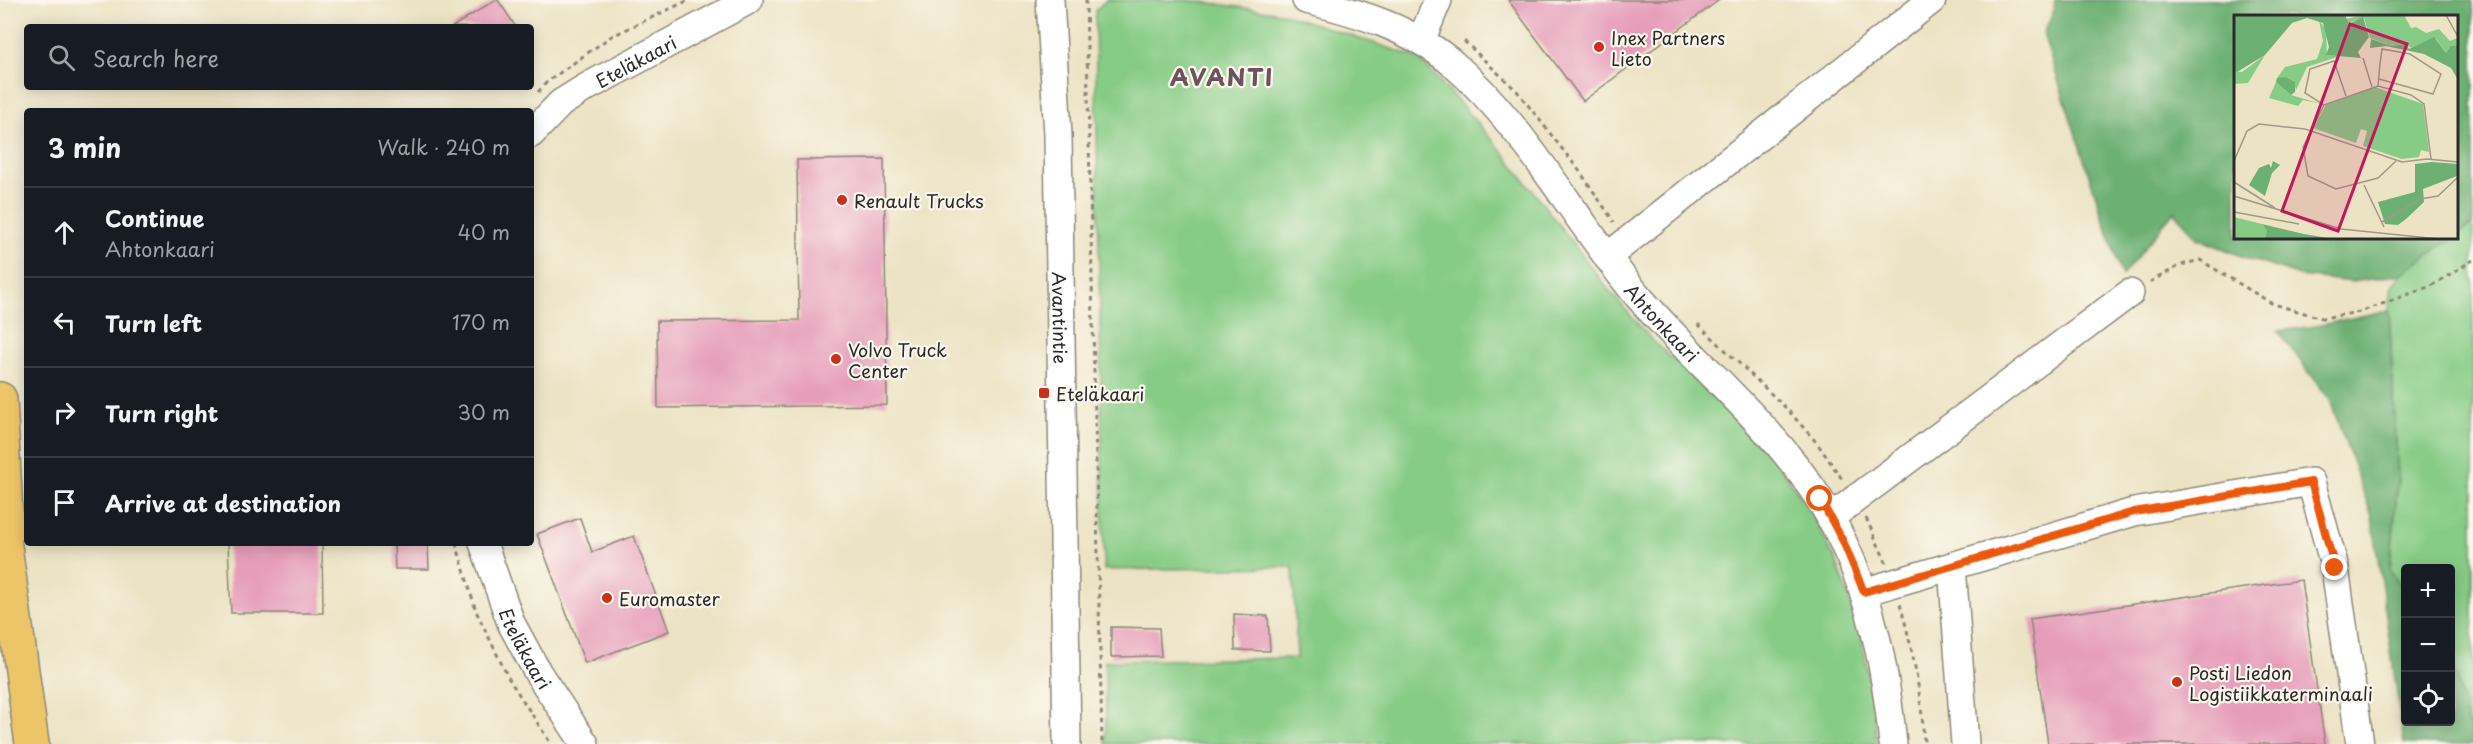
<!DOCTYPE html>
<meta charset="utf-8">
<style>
:root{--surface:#171b24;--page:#20242c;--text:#f1f3f6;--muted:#9ea1a6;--line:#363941}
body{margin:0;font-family:"Playpen Sans",sans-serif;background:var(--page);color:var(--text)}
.controls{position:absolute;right:18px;bottom:18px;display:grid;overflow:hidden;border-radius:6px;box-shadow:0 3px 15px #0003}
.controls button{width:54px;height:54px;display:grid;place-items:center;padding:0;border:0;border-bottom:2px solid var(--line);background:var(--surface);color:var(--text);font:30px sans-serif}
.stop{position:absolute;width:18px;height:18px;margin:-14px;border:4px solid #ea580c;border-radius:50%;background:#fff}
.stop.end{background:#ea580c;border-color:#fff;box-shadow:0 2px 6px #0008}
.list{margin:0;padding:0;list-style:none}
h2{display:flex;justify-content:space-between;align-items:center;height:78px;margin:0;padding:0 24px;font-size:26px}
h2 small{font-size:20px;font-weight:400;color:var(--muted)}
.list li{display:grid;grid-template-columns:39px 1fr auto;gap:18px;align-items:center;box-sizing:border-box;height:90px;padding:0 24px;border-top:2px solid var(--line)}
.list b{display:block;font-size:22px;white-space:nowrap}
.list p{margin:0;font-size:20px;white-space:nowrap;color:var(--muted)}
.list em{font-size:20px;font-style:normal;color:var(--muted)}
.icon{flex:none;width:33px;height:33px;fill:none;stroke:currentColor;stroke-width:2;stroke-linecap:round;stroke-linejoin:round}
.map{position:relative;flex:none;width:2473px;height:744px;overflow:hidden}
.search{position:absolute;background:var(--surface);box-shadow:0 3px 15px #0003;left:24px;top:24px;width:510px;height:66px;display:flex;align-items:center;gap:15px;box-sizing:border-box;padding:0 21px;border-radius:6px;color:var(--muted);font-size:22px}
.panel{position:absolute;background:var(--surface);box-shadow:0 3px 15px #0003;left:24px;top:108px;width:510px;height:438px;border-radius:6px}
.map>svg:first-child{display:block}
</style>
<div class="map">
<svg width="2473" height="744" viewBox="0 0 2473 744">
<rect width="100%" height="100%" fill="#fbf7ec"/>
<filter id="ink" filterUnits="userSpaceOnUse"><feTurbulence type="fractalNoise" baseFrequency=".0167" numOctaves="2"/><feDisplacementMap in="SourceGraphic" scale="12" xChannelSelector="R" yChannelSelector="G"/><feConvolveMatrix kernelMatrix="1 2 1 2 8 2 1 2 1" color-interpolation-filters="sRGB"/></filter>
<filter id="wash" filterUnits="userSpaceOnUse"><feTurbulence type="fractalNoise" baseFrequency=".008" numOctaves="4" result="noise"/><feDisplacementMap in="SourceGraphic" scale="24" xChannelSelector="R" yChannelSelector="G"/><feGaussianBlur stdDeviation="1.35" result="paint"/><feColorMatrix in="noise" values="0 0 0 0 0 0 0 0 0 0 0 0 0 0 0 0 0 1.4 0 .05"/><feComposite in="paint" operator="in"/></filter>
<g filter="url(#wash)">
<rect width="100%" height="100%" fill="#ece3c4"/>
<path fill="#87cc86" stroke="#597c58" stroke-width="1.5" d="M 1106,0 L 1188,0 L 1282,13 L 1419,58 L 1503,152 L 1608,289 L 1651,339 L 1734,417 L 1774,459 L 1807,505 L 1836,560 L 1861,631 L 1874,711 L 1877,744 L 1106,744 L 1105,661 L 1297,658 L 1293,567 L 1104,570 L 1095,11 Z
M 2473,224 L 2473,730 L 2468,724 L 2457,677 L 2451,663 L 2450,568 L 2406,568 L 2405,592 L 2390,570 L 2398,479 L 2389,310 L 2392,286 L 2401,274 Z"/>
<path fill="#6db073" stroke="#4c6e4f" stroke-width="1.5" d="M 2055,0 L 2471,0 L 2473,3 L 2473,224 L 2457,235 L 2456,16 L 2236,16 L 2236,237 L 2454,237 L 2401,274 L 2353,282 L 2300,276 L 2249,259 L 2197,238 L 2174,211 L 2122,276 L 2043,34 L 2053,13 Z
M 2389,310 L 2398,479 L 2390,570 L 2405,592 L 2406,722 L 2450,722 L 2451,663 L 2457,677 L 2468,724 L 2473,730 L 2473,744 L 2404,744 L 2372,516 L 2330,400 L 2278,331 L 2316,326 Z"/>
<g id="blocks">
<path fill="#e69dba" d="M 495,0 L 498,0 L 516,27 L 452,27 Z
M 1508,0 L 1719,0 L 1583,101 Z
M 884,159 L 887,405 L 658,408 L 657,321 L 799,320 L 797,160 Z
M 580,518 L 592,552 L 634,536 L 669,631 L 585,663 L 537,534 Z
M 228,543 L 322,543 L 323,613 L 231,613 Z
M 394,543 L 428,543 L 429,569 L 395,569 Z
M 2301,580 L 2325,744 L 2048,744 L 2030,619 Z
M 1234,614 L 1268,616 L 1270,651 L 1235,650 Z
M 1111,627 L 1159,628 L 1161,656 L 1111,657 Z"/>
</g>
</g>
<g filter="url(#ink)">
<use href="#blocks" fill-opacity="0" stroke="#8c8778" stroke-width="1.5"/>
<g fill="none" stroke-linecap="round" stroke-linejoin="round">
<g stroke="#8c8778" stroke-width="30">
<g id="minor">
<path id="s1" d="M 1050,0 L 1058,135 L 1067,744"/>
<path id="s2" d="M 1306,0 C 1357,12 1410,28 1451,62 C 1526,126 1574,220 1637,295 C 1707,377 1797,443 1843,542 C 1874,606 1886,674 1893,744"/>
<path d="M 1421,41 L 1438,0"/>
<path id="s3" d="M 531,134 L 561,103 L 585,88 L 749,0"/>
<path d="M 1607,257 L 1932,0"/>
<path d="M 1830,518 L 2130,293"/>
<path id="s4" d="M 483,543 L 511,623 L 538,673 L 585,744"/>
<path d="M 1952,566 L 1965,744"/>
<path d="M 1864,592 L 2134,512 L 2311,482 L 2335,568 L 2360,744"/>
</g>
</g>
<g stroke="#8c8778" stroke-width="36">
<path id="highway" d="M 0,399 L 7,532
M 0,509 L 32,744"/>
</g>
<path stroke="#8c8778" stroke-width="3" stroke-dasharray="4.5 4.5" stroke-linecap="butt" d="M 1086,0 L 1102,744
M 1464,41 L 1517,91 L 1581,173 L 1614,222
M 538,92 L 547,82 L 610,37 L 689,0
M 2150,282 L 2181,265 L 2200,260 L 2273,304 L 2322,318 L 2360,312 L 2431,286 L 2473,260
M 1698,324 L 1786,408 L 1817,443 L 1844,482
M 1866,518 L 1887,564
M 456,543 L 476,611 L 509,679 L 551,744
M 1900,604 C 1913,650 1922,697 1924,744"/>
<use href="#minor" stroke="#fff" stroke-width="27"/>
<use href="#highway" stroke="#edc569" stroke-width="33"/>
</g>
</g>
<g fill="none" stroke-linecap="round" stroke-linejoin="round" filter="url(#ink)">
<path stroke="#ea580c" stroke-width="8" d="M 1820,499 L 1843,541 L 1864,592 L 2134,512 L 2311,482 L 2335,568"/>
</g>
<g fill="#c8321e" stroke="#fbf7ec" stroke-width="2">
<circle cx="1599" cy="47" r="6"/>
<circle cx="842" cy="200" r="6"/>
<circle cx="836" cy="359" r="6"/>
<rect x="1038" y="387" width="12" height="12" rx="3"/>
<circle cx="607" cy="598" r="6"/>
<circle cx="2177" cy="682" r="6"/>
</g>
<g text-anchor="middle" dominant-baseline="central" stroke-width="4.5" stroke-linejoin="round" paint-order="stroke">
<g font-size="18" fill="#2b2b2b" stroke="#fbf7ec" text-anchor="start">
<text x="1611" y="37">Inex Partners<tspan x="1611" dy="21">Lieto</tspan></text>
<text x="854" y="200">Renault Trucks</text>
<text x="848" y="349">Volvo Truck<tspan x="848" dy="21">Center</tspan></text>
<text x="1056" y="393">Eteläkaari</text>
<text x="619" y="598">Euromaster</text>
<text x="2189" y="672">Posti Liedon<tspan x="2189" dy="21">Logistiikkaterminaali</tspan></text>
</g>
<g font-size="18" fill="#2b2b2b" stroke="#fbf7ec">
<text stroke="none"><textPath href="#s3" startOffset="129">Eteläkaari</textPath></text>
<text stroke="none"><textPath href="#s1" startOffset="318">Avantintie</textPath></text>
<text stroke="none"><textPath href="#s2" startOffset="495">Ahtonkaari</textPath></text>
<text stroke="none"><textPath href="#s4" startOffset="114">Eteläkaari</textPath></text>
</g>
<g font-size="24" font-weight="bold" letter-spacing="1.5" fill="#6c535d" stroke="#fbf7ec">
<text x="1222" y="76">AVANTI</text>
</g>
</g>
<g transform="translate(2234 15)">
<rect width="224" height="224" fill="#ece3c4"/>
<path d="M 129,0 L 170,0 L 177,13 L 182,12 L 192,18 L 205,14 L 216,26 L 223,23 L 223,31 L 216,31 L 212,38 L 202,24 L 197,24 L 177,33 L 171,29 L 157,31 L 136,23 L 130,3 L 113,8 L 112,4 ZM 85,5 L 92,15 L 93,40 L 106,41 L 73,52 L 61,77 L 62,73 L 43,63 L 51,52 L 83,44 L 89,26 ZM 31,40 L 14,68 L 0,69 L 0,56 L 8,57 ZM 42,67 L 57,80 L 87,89 L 69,85 L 64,91 L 35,83 ZM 141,72 L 189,89 L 195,137 L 187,135 L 185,142 L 168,144 L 129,131 L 133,116 L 127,114 L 122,128 L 79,113 L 92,90 ZM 0,202 L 28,209 L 33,216 L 31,223 L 0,224 Z" fill="#87cc86"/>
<path d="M 0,0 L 111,0 L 115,9 L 129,2 L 135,22 L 124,37 L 127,43 L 92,40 L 95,32 L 89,8 L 73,3 L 58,8 L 31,40 L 3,57 L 0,56 ZM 200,22 L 212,38 L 216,31 L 223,31 L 223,63 L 217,53 L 190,39 L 152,31 L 136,33 L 137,24 L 157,31 L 172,29 L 175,34 ZM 43,63 L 51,62 L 61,67 L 61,77 L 57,80 L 42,67 ZM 39,146 L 46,150 L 38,158 L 31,181 L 15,170 L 25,153 L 35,149 L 37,153 ZM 198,147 L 223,149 L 223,161 L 189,174 L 190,187 L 172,204 L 164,210 L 151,209 L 144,187 L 181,177 L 181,149 ZM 28,209 L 70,219 L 94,223 L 31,223 L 33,216 Z" fill="#6db073"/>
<path fill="none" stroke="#9f9987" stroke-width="1.5" d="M 212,0 L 224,22M 129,43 L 138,72M 144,71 L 146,49 L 148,34 L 176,39 L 207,59 L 199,79 L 145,64M 90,90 L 71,78 L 76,54 L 100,46 L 112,81M 0,146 L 13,116 L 25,109 L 71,114 L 168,147 L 193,144 L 224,147M 162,146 L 144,163 L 102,174 L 74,161 L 69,132 L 90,90 L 144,71 L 177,80 L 190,89 L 197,144M 0,167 L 41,193M 130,170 L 150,212M 0,181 L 107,214 L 205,224M 0,197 L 65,209M 148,207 L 186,184 L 204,181 L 224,162"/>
<path fill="#c2185b" fill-opacity="0.15" stroke="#c2185b" stroke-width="3" d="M 116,9 L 173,29 L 104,216 L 48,196 Z"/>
<rect width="224" height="224" fill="none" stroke="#2b2b2b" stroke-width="3"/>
</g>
</svg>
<div class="controls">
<button>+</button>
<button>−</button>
<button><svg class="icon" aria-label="locate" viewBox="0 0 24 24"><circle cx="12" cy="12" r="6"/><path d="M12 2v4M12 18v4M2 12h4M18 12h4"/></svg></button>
</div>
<div class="stop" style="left:1820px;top:499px"></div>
<div class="stop end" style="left:2335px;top:568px"></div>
<div class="search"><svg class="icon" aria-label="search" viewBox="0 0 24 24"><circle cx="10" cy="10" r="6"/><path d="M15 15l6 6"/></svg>Search here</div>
<section class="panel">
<h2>3 min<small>Walk · 240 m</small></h2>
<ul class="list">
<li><svg class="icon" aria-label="ahead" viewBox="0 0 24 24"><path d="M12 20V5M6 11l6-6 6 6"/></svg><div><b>Continue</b><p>Ahtonkaari</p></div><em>40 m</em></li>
<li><svg class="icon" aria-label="left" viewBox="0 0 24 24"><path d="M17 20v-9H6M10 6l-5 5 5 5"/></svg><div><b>Turn left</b></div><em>170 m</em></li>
<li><svg class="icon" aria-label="right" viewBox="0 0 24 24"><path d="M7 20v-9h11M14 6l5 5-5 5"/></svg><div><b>Turn right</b></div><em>30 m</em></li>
<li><svg class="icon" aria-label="arrive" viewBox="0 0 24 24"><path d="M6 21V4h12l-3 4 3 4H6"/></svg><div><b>Arrive at destination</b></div></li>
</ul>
</section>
</div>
